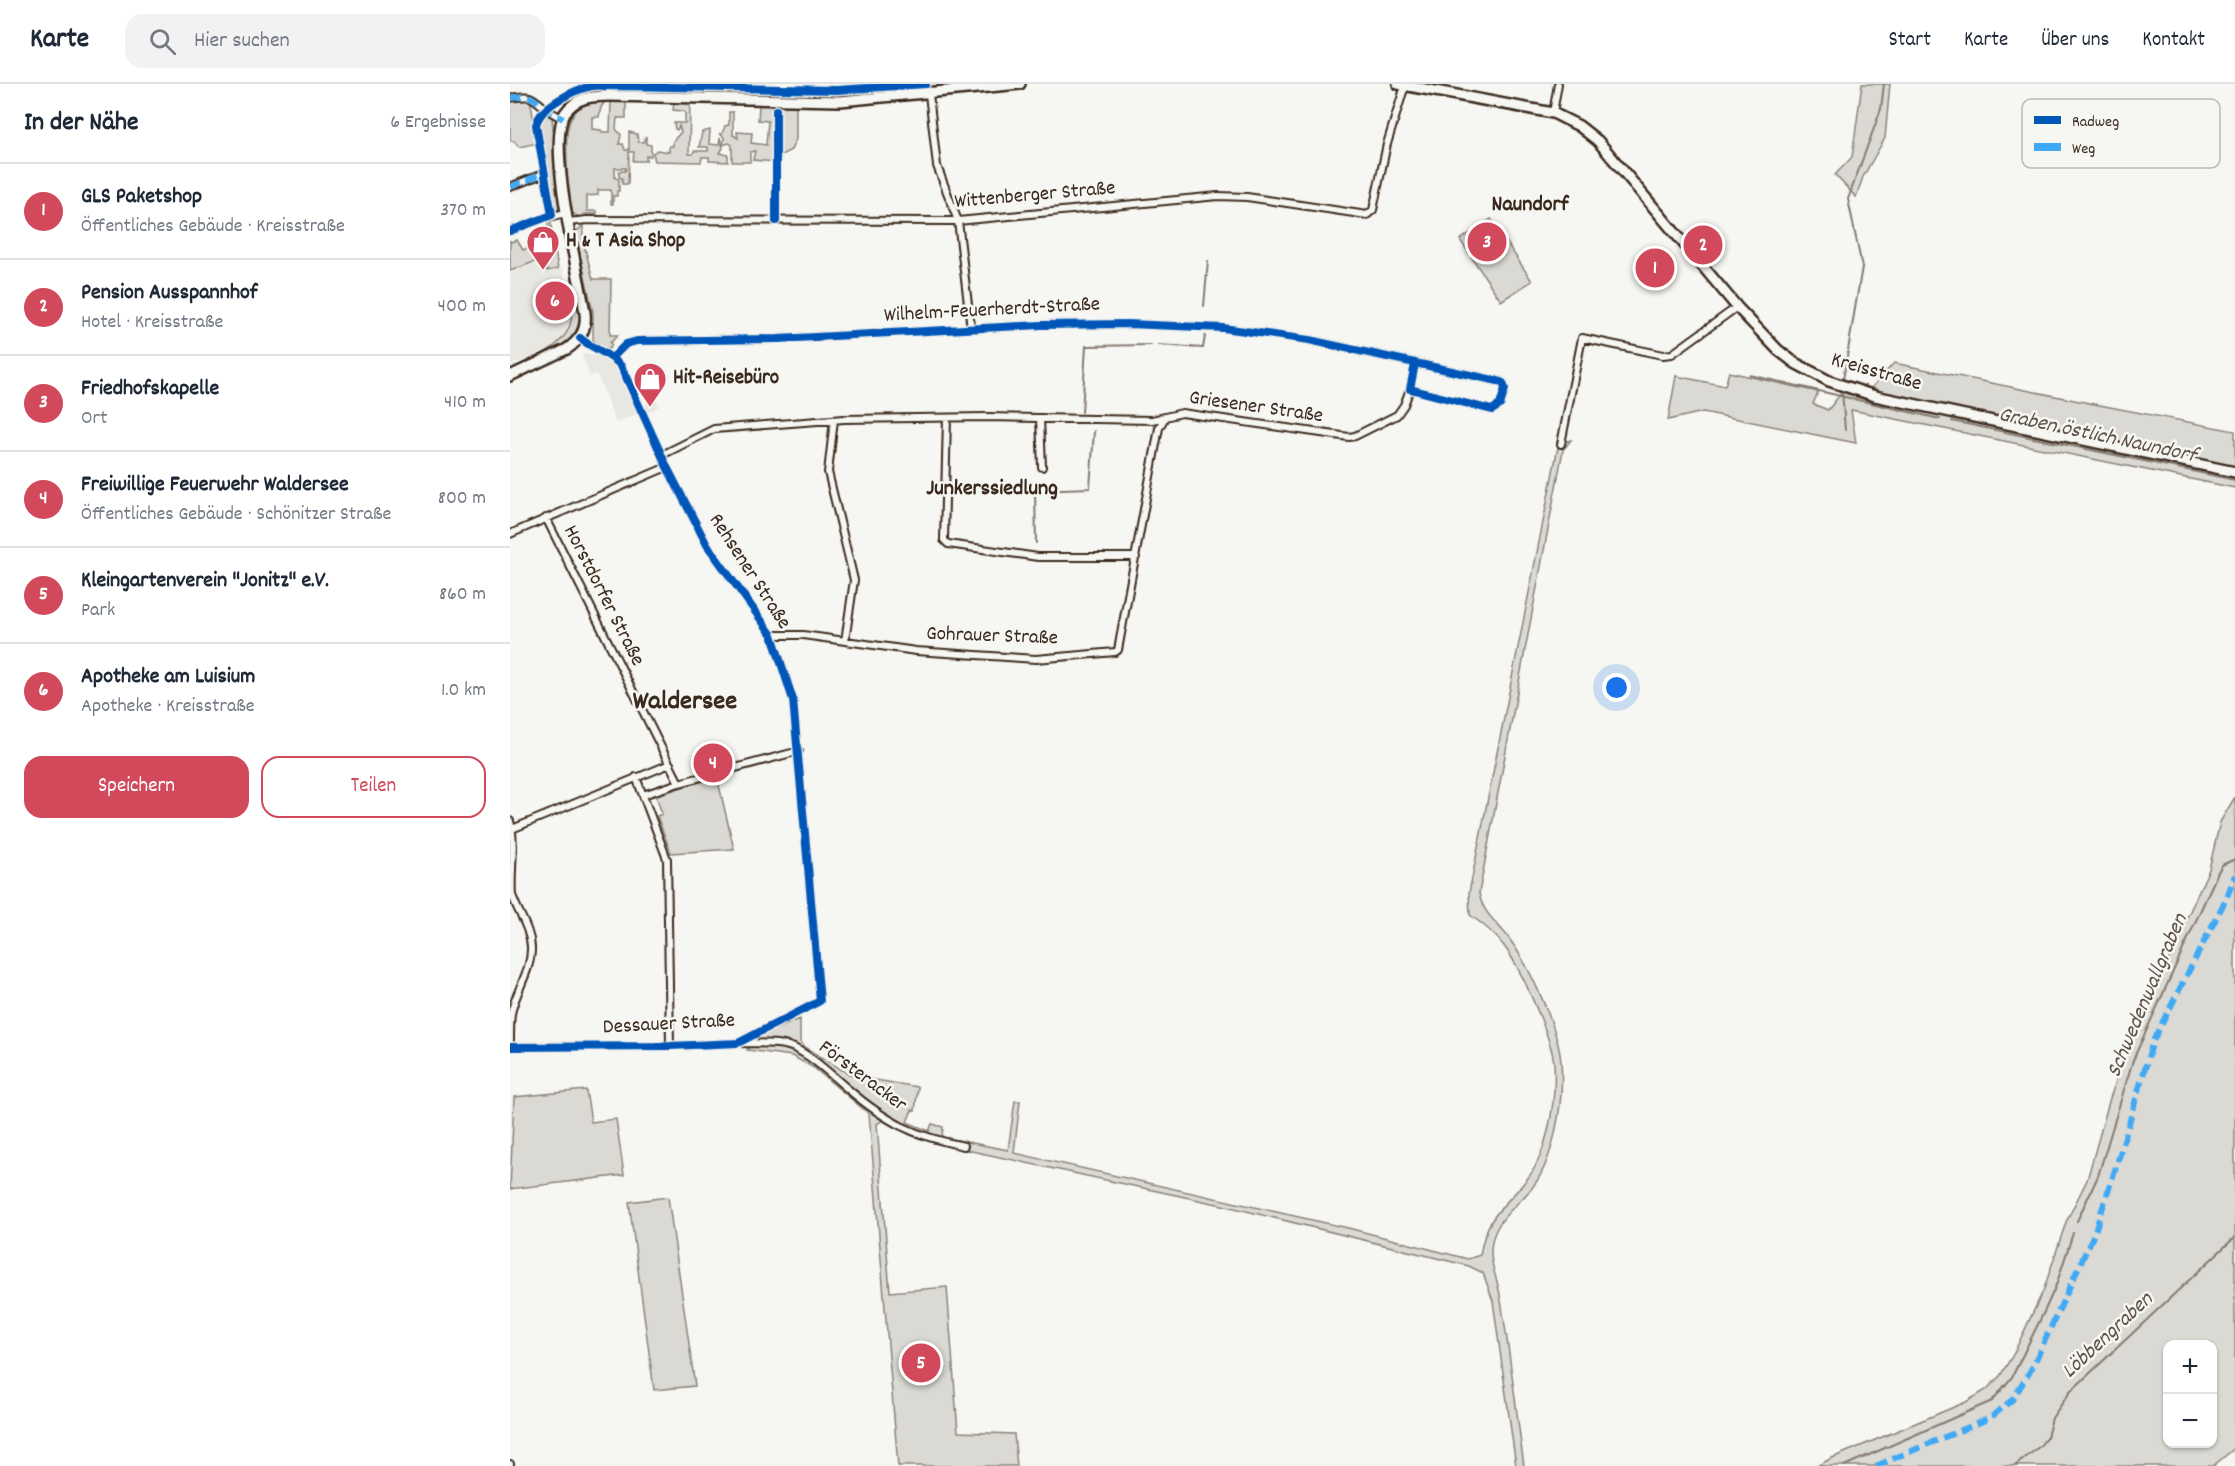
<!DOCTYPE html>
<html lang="de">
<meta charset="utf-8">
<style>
:root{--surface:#fff;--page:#f2f2f3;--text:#1f2937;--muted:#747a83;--line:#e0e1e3;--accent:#d1495b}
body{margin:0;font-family:Dekko,sans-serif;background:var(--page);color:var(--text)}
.controls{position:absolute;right:18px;bottom:18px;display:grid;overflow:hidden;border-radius:12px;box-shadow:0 2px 4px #0004}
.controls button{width:54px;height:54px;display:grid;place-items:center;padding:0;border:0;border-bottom:2px solid var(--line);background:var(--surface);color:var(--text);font:30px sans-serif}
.you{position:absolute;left:1107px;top:604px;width:21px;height:21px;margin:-15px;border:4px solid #fff;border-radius:50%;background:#1a73e8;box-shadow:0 0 0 9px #1a73e833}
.badge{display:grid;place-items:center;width:39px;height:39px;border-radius:50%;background:var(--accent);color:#fff;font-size:20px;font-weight:700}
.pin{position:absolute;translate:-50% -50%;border:3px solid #fff;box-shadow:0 2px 6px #0006}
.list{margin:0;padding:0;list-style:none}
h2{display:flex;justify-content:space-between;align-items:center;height:78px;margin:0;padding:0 24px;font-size:26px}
h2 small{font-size:20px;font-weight:400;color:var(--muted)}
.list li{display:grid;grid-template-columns:39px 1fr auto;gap:18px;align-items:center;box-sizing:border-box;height:96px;padding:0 24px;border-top:2px solid var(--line)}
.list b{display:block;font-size:22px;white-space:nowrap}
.list p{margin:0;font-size:20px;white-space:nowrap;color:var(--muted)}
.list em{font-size:20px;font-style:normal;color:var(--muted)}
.actions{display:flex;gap:12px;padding:18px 24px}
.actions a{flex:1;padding:14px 0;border:2px solid var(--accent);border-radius:18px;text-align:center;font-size:21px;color:var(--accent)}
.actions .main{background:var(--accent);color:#fff}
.icon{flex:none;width:33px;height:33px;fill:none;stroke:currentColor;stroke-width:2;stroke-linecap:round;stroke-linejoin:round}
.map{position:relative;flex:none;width:1725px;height:1382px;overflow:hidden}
header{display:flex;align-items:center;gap:36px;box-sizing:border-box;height:84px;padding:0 30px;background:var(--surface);border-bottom:2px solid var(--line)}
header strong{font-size:28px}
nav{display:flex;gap:33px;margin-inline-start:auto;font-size:21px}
.search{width:420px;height:54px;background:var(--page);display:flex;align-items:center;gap:15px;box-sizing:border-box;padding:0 21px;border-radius:18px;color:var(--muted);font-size:22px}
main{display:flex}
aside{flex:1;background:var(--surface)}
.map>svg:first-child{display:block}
</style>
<header>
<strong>Karte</strong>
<div class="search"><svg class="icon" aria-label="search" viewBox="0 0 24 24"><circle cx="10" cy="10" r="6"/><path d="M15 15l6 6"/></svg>Hier suchen</div>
<nav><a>Start</a><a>Karte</a><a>Über uns</a><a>Kontakt</a></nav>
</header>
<main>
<aside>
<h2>In der Nähe<small>6 Ergebnisse</small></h2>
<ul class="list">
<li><span class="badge">1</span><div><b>GLS Paketshop</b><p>Öffentliches Gebäude · Kreisstraße</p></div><em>370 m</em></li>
<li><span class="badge">2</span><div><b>Pension Ausspannhof</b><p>Hotel · Kreisstraße</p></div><em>400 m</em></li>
<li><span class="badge">3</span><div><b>Friedhofskapelle</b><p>Ort</p></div><em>410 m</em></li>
<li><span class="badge">4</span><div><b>Freiwillige Feuerwehr Waldersee</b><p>Öffentliches Gebäude · Schönitzer Straße</p></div><em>800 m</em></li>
<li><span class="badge">5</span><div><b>Kleingartenverein &quot;Jonitz&quot; e.V.</b><p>Park</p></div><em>860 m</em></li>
<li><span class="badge">6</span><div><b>Apotheke am Luisium</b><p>Apotheke · Kreisstraße</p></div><em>1.0 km</em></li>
</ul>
<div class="actions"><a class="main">Speichern</a><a>Teilen</a></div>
</aside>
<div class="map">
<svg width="1725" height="1382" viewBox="0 0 1725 1382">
<rect width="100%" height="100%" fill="#f6f6f2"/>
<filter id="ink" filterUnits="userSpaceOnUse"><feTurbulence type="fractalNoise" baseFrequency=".0167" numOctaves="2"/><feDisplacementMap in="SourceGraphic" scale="12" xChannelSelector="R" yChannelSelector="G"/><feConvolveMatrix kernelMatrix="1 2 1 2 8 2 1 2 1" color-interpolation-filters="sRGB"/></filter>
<g filter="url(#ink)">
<path fill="#e8e7e2" d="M 32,175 L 40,188 L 52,184 L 62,225 L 61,241 L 54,254 L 45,263 L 28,272 L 0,281 L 0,187 Z
M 75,270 L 93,272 L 104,282 L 125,325 L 146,316 L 149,322 L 133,331 L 131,328 L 106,339 L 87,290 L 80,292 L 72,271 Z"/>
<path fill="#dad9d3" stroke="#8a8278" stroke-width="1.5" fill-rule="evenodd" d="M 1352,0 L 1380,0 L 1375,54 L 1353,93 L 1346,113 L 1325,91 L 1342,73 Z
M 20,15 L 28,59 L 9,63 L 4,57 L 0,57 L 0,17 Z
M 93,16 L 94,19 L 91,23 L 89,33 L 82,33 L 82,45 L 91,46 L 92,48 L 100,48 L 101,17 L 116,17 L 116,34 L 107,34 L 106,45 L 111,51 L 109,60 L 113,60 L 115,66 L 119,66 L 119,48 L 127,50 L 128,58 L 133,58 L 136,52 L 136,60 L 141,61 L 141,72 L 136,72 L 136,77 L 123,77 L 124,68 L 119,68 L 118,100 L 112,100 L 112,94 L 109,93 L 109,87 L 115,87 L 116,84 L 105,84 L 105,94 L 109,95 L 109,107 L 107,107 L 107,112 L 103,112 L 103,120 L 101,120 L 101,106 L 88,106 L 88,111 L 77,112 L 77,127 L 87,127 L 87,130 L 74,130 L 71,133 L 67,132 L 60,127 C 57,111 58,95 57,80 C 56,47 53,21 93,16 Z
M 164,19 L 180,19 L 179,70 L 183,70 L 184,67 L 198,67 L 198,63 L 189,63 L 192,48 L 200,46 L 199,60 L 209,61 L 210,54 L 213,64 L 210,69 L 218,71 L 218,78 L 199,77 L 199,73 L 192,73 L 191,78 L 145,77 L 143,69 L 147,66 L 159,68 L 159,62 L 163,62 L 163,57 L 171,48 L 169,42 L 167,46 L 165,45 L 164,39 L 175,39 L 175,29 L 172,27 L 163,26 Z
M 249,21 L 264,21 L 264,78 L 243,76 L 245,67 L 240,68 L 240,78 L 222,78 L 222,61 L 219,59 L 213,61 L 214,53 L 210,50 L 212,50 L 215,42 L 219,41 L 219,28 L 223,28 L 223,51 L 228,54 L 227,48 L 242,49 L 241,59 L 256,61 L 258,37 L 248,36 Z
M 269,21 L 286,22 L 286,55 L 281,66 L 271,71 L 270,80 L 268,81 Z
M 34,30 L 42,33 L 51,123 L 46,126 L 43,125 L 28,41 L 29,36 Z
M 37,135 L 40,135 L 48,185 L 37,187 L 32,175 L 0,187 L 0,156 L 1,158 L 7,156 L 13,166 L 40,155 Z
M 981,135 L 1022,197 L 991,217 L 950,156 Z
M 73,142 L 73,157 L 83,195 L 101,195 L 100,251 L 108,251 L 100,259 L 102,261 L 98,266 L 87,261 L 83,256 L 83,228 L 65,148 Z
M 56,197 L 64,201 C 79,243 66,256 29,274 L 29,272 C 65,252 66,236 56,197 Z
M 1384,279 L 1579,319 L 1725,347 L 1725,404 L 1341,326 L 1346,359 L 1193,328 L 1158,336 L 1166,292 L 1215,302 L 1219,288 L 1308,308 L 1303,320 L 1318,326 L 1332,308 L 1352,314 Z
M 1061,356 L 1053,366 L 969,809 C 973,830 986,837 998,853 C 1019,881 1048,943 1051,978 C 1054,1014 1045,1075 1022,1104 C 1008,1121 986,1135 982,1158 C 978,1176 987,1193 990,1211 C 1000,1268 1006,1325 1014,1382 L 1006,1382 L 983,1217 L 973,1189 L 959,1182 L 712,1121 L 424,1059 L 400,1051 L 373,1036 L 367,1040 L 380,1208 L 437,1203 L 448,1348 L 504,1350 L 507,1382 L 388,1382 L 359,1030 L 304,984 L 282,972 L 237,966 L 246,953 L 290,935 L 290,958 L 296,964 L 342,992 L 408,1003 L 405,1027 L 402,1026 L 397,1038 L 419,1047 L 422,1040 L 433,1043 L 432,1053 L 498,1066 L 505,1017 L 510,1017 L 504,1069 L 838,1144 L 958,1175 L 970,1171 C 972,1159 975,1147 982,1136 C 994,1117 1014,1104 1025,1083 C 1040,1054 1046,1012 1044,980 C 1042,954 1010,883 994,862 C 985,850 973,840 960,831 L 959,809 L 1049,358 Z
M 207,693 L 224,765 L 161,769 L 147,732 L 152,730 L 146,711 Z
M 1725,713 L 1725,1364 L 1703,1382 L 1307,1382 L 1322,1374 L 1456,1318 L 1476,1306 L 1490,1292 L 1503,1271 L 1534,1205 L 1556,1138 L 1577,1096 L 1600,1014 L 1616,969 L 1699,785 L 1710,738 ZM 1658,1260 L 1702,1260 L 1702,1360 L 1658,1360 Z
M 76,1006 L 81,1038 L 106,1035 L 114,1091 L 0,1105 L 4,1013 Z
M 158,1113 L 185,1302 L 144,1306 L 119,1118 Z"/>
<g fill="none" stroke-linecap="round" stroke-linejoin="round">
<path stroke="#857a71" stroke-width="2" d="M 694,222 L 698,177
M 649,261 L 693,264 L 695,252
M 1240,291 L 1430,335
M 1333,296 L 1352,183 L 1338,115 L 1371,25 L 1374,0
M 1332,307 L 1335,346
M 572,328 L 576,262 L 641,261
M 1442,337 L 1725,396
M 526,459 L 525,406 L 580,404 L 584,347
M 1567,1137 L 1588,1092 L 1623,976 L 1708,788 L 1712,781 L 1725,775
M 1334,1382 L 1482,1317 L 1502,1293 L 1535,1226 L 1547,1199 L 1563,1149
M 1505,1382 L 1530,1362 L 1537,1353 L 1542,1334 L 1560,1308 L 1725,1153"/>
<g stroke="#3b2a1e" stroke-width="10">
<path id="street" d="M 419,10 L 427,82 L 448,137 L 461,245
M 100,12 L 100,0
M 0,14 C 21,11 20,11 35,24 C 40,28 47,31 53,35
M 1043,29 L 1048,0
M 26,41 L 42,131
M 0,103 L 35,89
M 58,138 L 77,136 L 448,137 L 708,112 L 737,113 L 857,131 L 863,126 L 877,60 L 893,8 L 898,0
M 0,147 L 34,134 L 56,129
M 102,274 L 116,260 L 127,257 L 268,255 L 531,241 L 618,240 L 713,244 L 799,256 L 988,297 L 993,299 L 995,305 L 990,321 L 982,326 L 900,305 L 905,280
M 437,334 L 434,456 L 438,460 L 528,473 L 626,473
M 530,334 L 532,383
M 324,336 L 318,388 L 344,496 L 335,557
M 1051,360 L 1072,254 L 1153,271 L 1162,270 L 1227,223
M 152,371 L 204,345 L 334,335 L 477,333 L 642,336 L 672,329 L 839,353 L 845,352 L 887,331 L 894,321 L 900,305
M 36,434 L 169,699 L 133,711
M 0,450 L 157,383
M 262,551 L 293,551 L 406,567 L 526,575 L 605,568 L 608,566 L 649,344 L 654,335
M 126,693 L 157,775 L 160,962
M 169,699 L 289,667
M 0,737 C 6,760 0,788 2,811 C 8,829 20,844 21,863 C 22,886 5,908 1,930 C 0,938 0,949 0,958
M 2,745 L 160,680
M 229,959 C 248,960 272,957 288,966 C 307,976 323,993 339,1006 C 378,1039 404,1052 454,1062
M 0,963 L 160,962 L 228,959 L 310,917 L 283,616 L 262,551 L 197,461 L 157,383 L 111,282 C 100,269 82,265 70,254
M 0,1380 L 0,1382"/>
</g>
<g stroke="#3b2a1e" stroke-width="14">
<path id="secondary" d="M 888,0 L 1043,29 L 1069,42 L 1088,57 L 1227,223 L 1268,266 L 1285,279 L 1319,297 L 1365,312 L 1725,388
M 0,292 L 57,265 C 70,256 77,246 75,229 C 69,191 36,59 55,29 C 66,13 82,12 100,12 L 330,17 L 510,0"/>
</g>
<use href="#street" stroke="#f6f6f2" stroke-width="6"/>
<use href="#secondary" stroke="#f6f6f2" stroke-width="9"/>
<path stroke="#3fa9f5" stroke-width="6" stroke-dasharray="12 6" stroke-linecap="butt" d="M 0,14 C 21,11 20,11 35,24 C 40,28 47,31 53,35
M 0,103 L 35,89
M 1366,1382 L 1480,1334 L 1502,1316 L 1522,1284 L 1584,1150 L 1607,1080 L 1643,957 L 1717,813 L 1725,791"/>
<g stroke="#f6f6f2" stroke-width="11">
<path id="cycleway" d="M 266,137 L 266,26
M 0,147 L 42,131 L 26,41 C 30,22 65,5 83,2 C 91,1 99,3 107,2 L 327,6 L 416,0
M 102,274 L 116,260 L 127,257 L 268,255 L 531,241 L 618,240 L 713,244 L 799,256 L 988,297 L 993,299 L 995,305 L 990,321 L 982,326 L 900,305 L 905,280
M 0,963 L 160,962 L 228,959 L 310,917 L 283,616 L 262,551 L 197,461 L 157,383 L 111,282 C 100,269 82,265 70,254"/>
</g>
<use href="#cycleway" stroke="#0057b8" stroke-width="8"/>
</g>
</g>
<defs>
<g id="shop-pin" transform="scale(1.725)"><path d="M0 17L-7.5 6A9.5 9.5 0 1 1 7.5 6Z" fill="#d1495b" stroke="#f6f6f2"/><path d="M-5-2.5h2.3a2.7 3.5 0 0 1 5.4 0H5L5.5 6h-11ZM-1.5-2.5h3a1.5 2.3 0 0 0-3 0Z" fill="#fff"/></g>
</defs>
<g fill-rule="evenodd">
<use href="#shop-pin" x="33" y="158"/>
<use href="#shop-pin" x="140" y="295"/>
</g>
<g text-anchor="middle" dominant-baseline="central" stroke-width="5" stroke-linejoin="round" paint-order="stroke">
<g font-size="21" fill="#3b2a1e" stroke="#f6f6f2">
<text transform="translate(525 112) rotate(-5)">Wittenberger Straße</text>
<text transform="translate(482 227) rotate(-3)">Wilhelm-Feuerherdt-Straße</text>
<text transform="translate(1366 289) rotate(16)">Kreisstraße</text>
<text transform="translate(746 324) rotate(8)">Griesener Straße</text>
<text transform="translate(239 488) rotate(57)">Rehsener Straße</text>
<text transform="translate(93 512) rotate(63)">Horstdorfer Straße</text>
<text transform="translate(482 553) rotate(2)">Gohrauer Straße</text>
<text transform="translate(159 941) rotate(-3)">Dessauer Straße</text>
<text transform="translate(352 993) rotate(37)">Försteracker</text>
</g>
<g font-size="21" font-weight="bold" fill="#3b2a1e" stroke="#f6f6f2" text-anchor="start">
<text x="56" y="158">H &amp; T Asia Shop</text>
<text x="163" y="295">Hit-Reisebüro</text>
</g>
<g font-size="22" font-weight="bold" fill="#3b2a1e" stroke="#f6f6f2">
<text x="1020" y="121">Naundorf</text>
<text x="482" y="405">Junkerssiedlung</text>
</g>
<g font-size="22" font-style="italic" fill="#605248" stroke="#f6f6f2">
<text transform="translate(1587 352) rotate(12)">Graben östlich Naundorf</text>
<text transform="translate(1638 912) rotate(-67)">Schwedenwallgraben</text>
<text transform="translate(1598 1252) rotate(-43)">Löbbengraben</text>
</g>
<g font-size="27" font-weight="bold" fill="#3b2a1e" stroke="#f6f6f2">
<text x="175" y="618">Waldersee</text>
</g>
</g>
<rect x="1512" y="15" width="198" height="69" rx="9" fill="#f6f6f2" stroke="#beb9b2" stroke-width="1.5"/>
<rect x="1524" y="32" width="27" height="8" fill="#0057b8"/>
<rect x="1524" y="59" width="27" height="8" fill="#3fa9f5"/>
<g font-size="16" fill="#3b2a1e">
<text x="1562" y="42">Radweg</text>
<text x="1562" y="69">Weg</text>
</g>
</svg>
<div class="controls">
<button>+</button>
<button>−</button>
</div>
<div class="you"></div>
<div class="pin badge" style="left:1145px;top:184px">1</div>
<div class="pin badge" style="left:1193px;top:161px">2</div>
<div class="pin badge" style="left:977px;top:158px">3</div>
<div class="pin badge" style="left:203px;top:679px">4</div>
<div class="pin badge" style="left:411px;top:1279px">5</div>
<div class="pin badge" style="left:45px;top:217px">6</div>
</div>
</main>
